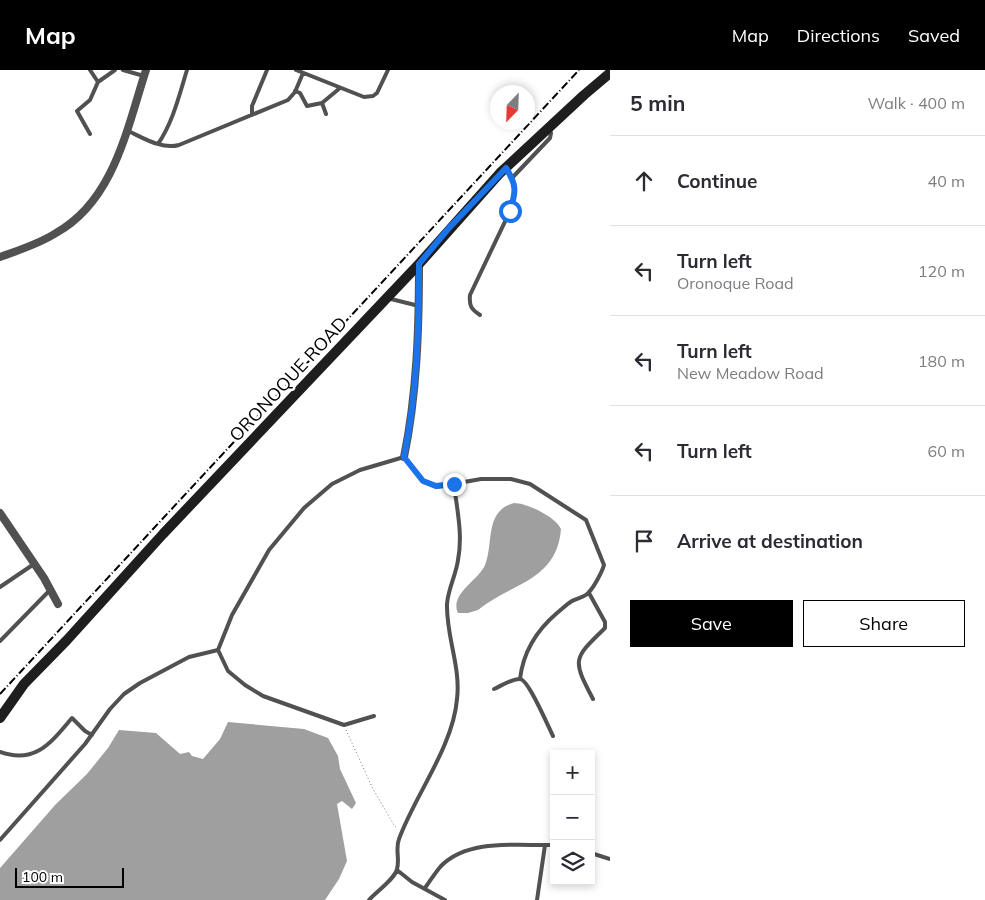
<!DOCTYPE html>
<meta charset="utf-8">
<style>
:root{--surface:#fff;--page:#f2f2f3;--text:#2b2b33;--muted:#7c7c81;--line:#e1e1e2;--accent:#000}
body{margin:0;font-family:Mulish,sans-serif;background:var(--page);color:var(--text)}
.controls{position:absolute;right:15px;bottom:15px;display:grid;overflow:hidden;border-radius:0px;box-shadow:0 2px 8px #0003}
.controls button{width:45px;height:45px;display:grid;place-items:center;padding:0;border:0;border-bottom:1px solid var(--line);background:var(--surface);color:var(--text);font:25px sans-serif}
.compass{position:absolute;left:490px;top:15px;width:45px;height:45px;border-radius:50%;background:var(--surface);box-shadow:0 2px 8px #0003;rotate:203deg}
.scale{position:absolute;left:15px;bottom:12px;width:109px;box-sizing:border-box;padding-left:5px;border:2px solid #000;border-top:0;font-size:14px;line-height:18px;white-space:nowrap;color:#000;-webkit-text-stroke:4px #fff;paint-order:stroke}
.stop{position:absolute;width:15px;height:15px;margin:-11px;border:4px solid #1a73e8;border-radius:50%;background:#fff}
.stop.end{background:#1a73e8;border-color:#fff;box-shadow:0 1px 5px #0008}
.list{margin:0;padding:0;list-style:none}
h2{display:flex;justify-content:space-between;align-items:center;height:65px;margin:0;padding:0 20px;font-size:21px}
h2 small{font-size:16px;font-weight:400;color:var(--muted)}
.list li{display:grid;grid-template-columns:32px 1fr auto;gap:15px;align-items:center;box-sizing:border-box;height:90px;padding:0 20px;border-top:1px solid var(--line)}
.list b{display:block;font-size:19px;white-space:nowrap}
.list p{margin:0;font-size:16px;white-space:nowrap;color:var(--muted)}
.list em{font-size:16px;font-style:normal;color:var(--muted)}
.actions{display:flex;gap:10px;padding:15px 20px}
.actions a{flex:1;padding:11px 0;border:1px solid var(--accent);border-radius:0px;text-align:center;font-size:18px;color:var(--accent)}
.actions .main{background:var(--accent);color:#fff}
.icon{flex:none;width:28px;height:28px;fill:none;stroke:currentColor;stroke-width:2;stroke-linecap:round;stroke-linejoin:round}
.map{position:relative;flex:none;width:610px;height:830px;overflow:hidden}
header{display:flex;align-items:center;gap:30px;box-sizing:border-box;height:70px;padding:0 25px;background:var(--accent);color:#fff}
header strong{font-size:24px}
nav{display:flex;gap:28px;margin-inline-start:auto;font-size:18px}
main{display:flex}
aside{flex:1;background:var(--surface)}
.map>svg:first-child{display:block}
</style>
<header>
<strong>Map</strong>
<nav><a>Map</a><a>Directions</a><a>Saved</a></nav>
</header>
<main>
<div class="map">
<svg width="610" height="830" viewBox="0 0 610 830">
<rect width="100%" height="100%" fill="#fff"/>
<path fill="#9f9f9f" d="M 514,433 C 527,433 556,447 561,459 C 557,511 511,513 478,540 L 468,543 L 458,543 C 449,524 479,510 485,495 C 494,473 484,441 514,433 Z
M 228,652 L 304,659 L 328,668 L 338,686 L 340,699 L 356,733 L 352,739 L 342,731 L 337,734 L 347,791 L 339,809 L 325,830 L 0,830 L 0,798 L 56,734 L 87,704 L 108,678 L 119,660 L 156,663 L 180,684 L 189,682 L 192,686 L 203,689 L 220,669 Z"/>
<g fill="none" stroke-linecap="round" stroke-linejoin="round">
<path stroke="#737373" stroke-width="1" stroke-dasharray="1 2.5" stroke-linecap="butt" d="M 346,660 L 373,719 L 394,755 L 397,758"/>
<path stroke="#515151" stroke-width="4" d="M 123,0 L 144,6
M 296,0 L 364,27 L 373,26 L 377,23 L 388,0
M 98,12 L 115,0
M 295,21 L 300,23 L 307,36 L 322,33 L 340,18
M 322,33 L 326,44
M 252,45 L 252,36 L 267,0
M 126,60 C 142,67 161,80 179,75 L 288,30 L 295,22 L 303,3
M 90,64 L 77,41 L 90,30 L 98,12 L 90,0
M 158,74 C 173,52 179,26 187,0
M 512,108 L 550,68 L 551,63 L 549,58
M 387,228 L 419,236
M 480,245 C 471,239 469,236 470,225 L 510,141 C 515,125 517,114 507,99
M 0,517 L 34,494
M 589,523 L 605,552 L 605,558 C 573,589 572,589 593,629
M 0,571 L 50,520
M 494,619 C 501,616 511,609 520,609 C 528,609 548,656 553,666
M 374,646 L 344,655 L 263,626 L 245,615 L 228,601 L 218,580 L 232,545 L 269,480 L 304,438 L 332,414 L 360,400 L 404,387 L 423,411 L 436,417 L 481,409 L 511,409 L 530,414 L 586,450 L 604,495 C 602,502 594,517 589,522 C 586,527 577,528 572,531 C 567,534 562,539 557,543 C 537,560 523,583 520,609
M 0,682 C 36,695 52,671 72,648 L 85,661 L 92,665
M 0,770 L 85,674 L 110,639 L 124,624 L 140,613 L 189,587 L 218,580
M 591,783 L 610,789
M 397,800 L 412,812 L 445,830
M 425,818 C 430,811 435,803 441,796 C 469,768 518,776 554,775
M 369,830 C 376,822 395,809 397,799 C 400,789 395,779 399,769 C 415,725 453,677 457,629 C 461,597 446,566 447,534 C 448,519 456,505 458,490 C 463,465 457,440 454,414
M 537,830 L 545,775"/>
<path stroke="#515151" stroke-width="8" d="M 0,187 C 19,180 39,174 56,163 C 114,131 127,58 146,0
M 404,387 C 417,324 419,258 419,194
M 0,443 L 44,508 L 58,534"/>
<path stroke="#1e1e1e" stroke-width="10" d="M 0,648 L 24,614 L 67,570 L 163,464 L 419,194 L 500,103 L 584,25 L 610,3"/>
<path stroke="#000" stroke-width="2" stroke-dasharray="8 2.5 1 2.5" stroke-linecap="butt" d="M 0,624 L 579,0"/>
</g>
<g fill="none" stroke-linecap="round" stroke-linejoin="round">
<path stroke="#1a73e8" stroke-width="6" d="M 454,414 L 436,416 L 423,411 L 404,387 C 417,324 419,258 419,194 L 448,159 L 506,98 C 517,115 516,122 510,141"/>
</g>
<g text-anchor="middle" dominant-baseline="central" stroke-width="5" stroke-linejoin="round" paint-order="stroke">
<g font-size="18" fill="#000" stroke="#fff">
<text transform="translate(288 309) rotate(-47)">ORONOQUE ROAD</text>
</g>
</g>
</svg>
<div class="controls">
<button>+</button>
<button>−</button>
<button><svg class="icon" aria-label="layers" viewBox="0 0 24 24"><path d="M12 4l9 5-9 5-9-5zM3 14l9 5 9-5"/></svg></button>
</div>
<svg class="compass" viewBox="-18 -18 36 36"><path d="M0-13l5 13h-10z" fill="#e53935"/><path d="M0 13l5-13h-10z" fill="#7c7c81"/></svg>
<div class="scale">100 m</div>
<div class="stop" style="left:510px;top:141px"></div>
<div class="stop end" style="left:454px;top:414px"></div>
</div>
<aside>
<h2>5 min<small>Walk · 400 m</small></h2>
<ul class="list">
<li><svg class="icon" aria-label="ahead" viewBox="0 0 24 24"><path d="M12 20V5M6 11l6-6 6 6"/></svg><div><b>Continue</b></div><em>40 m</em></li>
<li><svg class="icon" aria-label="left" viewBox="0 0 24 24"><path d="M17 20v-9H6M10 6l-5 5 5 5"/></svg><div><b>Turn left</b><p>Oronoque Road</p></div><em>120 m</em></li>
<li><svg class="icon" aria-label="left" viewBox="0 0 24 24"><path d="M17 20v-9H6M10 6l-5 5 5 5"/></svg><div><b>Turn left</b><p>New Meadow Road</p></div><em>180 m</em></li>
<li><svg class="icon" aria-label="left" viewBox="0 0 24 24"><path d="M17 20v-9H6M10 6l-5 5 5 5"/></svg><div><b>Turn left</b></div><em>60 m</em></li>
<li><svg class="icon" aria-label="arrive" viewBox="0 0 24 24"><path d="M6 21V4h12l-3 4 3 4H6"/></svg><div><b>Arrive at destination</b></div></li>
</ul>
<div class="actions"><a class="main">Save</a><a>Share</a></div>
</aside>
</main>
